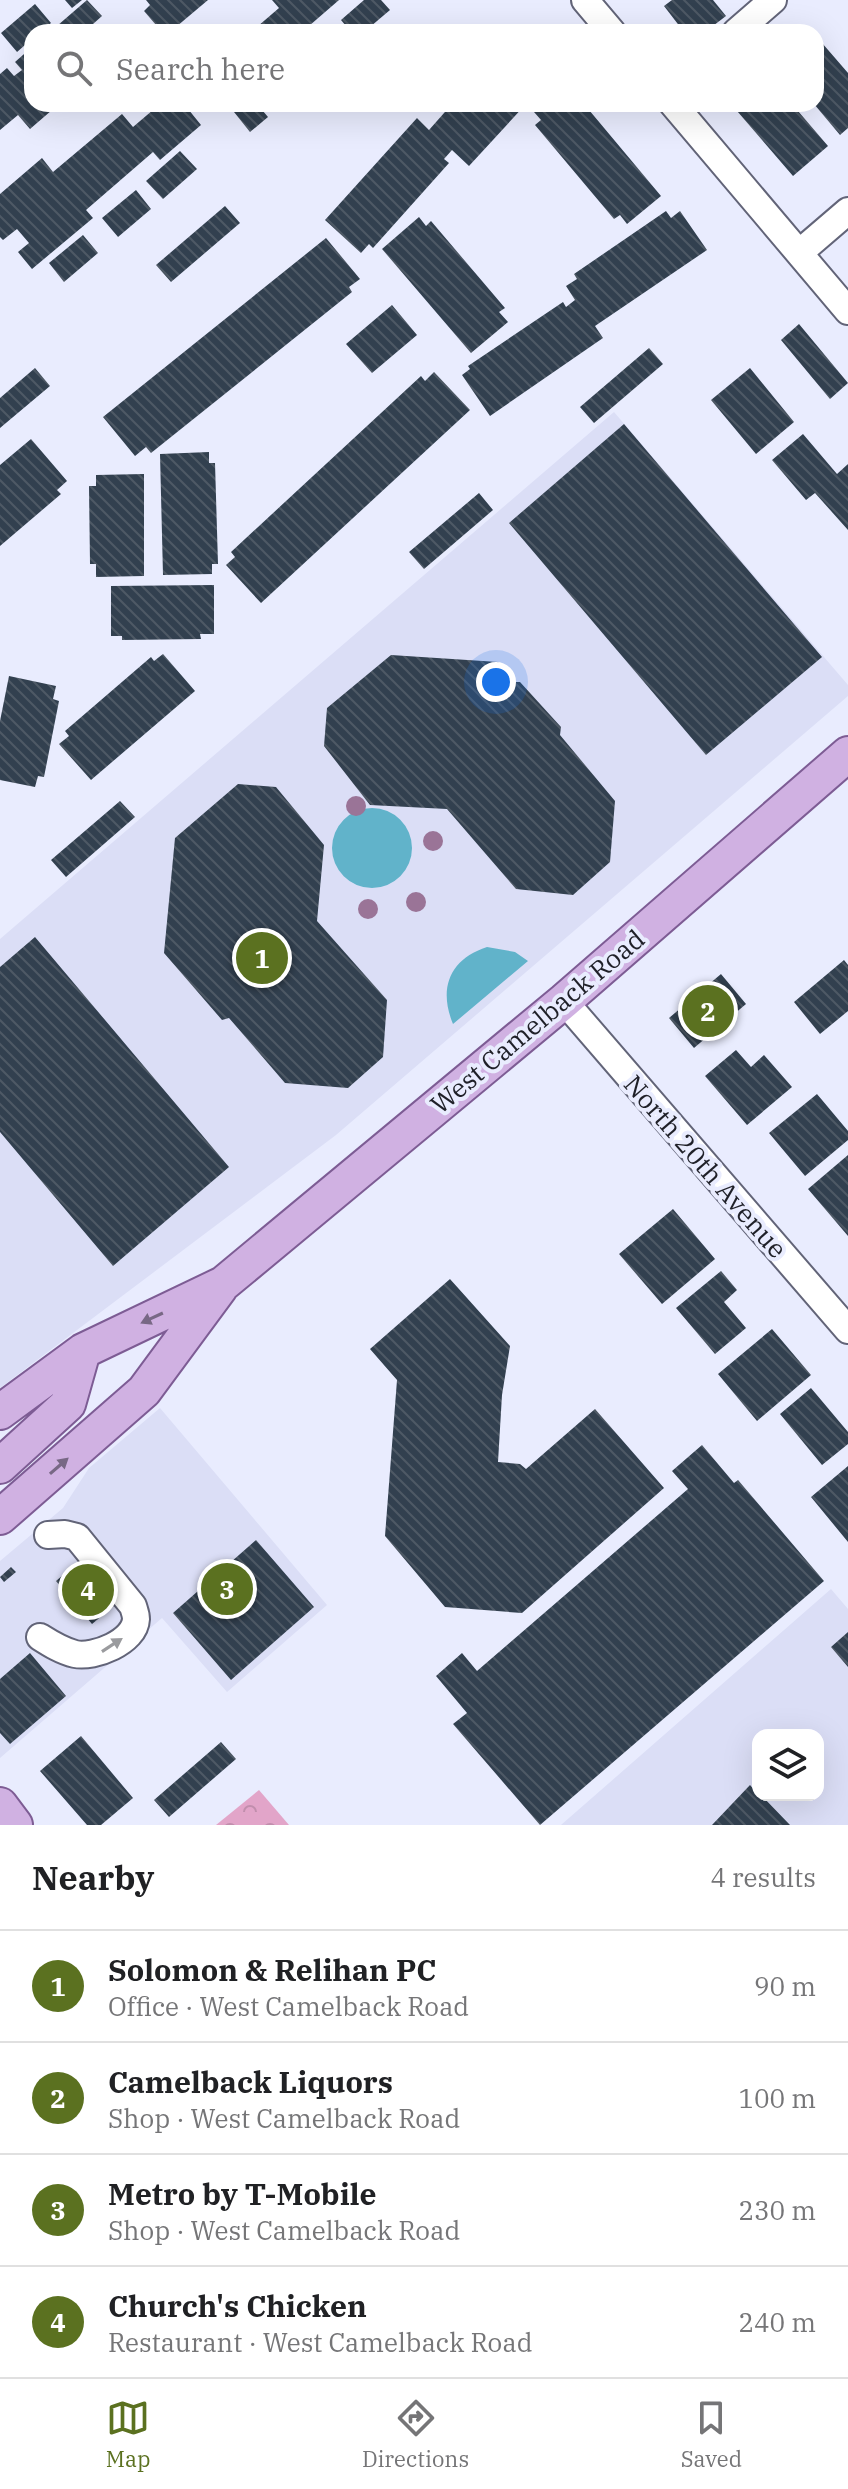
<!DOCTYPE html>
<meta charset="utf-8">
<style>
:root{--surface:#fff;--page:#f6f6f6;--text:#202124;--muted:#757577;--line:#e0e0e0;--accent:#5b7120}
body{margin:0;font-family:"IBM Plex Serif",serif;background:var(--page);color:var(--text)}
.controls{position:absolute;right:24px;bottom:24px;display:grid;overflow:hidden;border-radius:16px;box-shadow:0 8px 32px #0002}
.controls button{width:72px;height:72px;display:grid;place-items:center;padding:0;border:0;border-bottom:2px solid var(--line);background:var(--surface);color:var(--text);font:40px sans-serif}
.you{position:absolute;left:496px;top:682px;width:28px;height:28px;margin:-20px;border:6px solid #fff;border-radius:50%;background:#1a73e8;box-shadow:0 0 0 12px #1a73e833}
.badge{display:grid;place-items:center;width:52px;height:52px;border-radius:50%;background:var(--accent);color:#fff;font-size:26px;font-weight:700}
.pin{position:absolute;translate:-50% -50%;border:4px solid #fff;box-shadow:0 2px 8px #0006}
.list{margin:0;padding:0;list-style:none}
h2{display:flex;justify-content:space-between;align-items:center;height:104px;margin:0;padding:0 32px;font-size:34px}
h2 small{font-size:26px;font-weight:400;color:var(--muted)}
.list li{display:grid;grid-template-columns:52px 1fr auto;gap:24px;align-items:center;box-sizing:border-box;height:112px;padding:0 32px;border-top:2px solid var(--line)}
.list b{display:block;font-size:30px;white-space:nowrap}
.list p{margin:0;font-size:26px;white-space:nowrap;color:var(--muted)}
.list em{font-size:26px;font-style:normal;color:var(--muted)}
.icon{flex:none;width:44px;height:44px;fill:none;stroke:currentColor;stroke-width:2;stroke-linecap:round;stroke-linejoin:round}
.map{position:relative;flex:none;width:848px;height:1825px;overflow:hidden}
.search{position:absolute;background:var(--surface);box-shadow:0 8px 32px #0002;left:24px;right:24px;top:24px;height:88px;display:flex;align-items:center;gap:20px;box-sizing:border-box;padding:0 28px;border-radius:24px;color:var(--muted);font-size:30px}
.sheet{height:552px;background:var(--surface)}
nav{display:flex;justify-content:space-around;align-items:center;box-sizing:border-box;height:112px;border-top:2px solid var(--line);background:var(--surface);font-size:22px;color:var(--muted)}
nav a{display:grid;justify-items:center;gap:4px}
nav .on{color:var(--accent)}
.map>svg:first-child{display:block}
</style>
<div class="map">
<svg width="848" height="1825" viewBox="0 0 848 1825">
<defs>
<pattern id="forest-crowns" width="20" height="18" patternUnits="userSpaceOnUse" patternTransform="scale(2)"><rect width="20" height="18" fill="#e2a5c9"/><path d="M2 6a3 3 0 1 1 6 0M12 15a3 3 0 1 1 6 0" fill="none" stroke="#c18ead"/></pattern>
<pattern id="building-back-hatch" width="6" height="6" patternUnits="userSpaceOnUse" patternTransform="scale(2)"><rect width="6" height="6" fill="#32404f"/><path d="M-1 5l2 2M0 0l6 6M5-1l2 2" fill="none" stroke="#4e5965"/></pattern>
</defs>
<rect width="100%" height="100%" fill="#e9ecfe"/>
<path fill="#dbdef6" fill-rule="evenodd" d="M 614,412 L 848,685 L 848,696 L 336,1135 L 0,1388 L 0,939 Z
M 160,1408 L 327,1605 L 227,1692 L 162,1618 L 0,1758 L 0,1561 L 63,1508 L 89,1468 Z
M 831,1589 L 848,1609 L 848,1825 L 561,1825 ZM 758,1735 L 818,1735 L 818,1795 L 758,1795 Z"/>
<path fill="url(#forest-crowns)" d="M 259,1790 L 289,1825 L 216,1825 Z"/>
<path fill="#61b3ca" d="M332 848a40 40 0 1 1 80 0a40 40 0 1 1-80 0Z
M 487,947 L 515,952 L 528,961 L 453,1024 C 438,988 450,959 487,947 Z"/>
<path fill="url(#building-back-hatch)" d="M 65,0 L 82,0 L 72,8 Z
M 87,0 L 102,16 L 93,24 L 100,32 L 50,32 Z
M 146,0 L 208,0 L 170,32 L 162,32 L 144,11 L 150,5 Z
M 272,0 L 339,0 L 302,32 L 251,32 L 279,8 Z
M 364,0 L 381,0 L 390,10 L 364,32 L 351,32 L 341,20 Z
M 672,0 L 713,0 L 726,16 L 705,32 L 684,32 L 664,6 Z
M 35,4 L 51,23 L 40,32 L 32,32 L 32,39 L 17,52 L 1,33 Z
M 816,36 L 848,73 L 848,128 L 840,135 L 814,104 L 816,104 Z
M 32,47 L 32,104 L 59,104 L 30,129 L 18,115 L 0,130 L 0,74 L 7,68 L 14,76 L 22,70 L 15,62 Z
M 160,104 L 184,104 L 201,125 L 160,160 L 153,152 L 86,210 L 93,218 L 32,269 L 18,252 L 29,243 L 17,229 L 3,240 L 0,237 L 0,194 L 42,158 L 53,172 L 122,114 L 133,127 Z
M 243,104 L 257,104 L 268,117 L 250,132 L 234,112 Z
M 452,104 L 526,104 L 469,166 L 452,150 L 444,159 L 449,163 L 373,248 L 369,244 L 361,253 L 325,220 L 417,118 L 429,130 Z
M 543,104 L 584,104 L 661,196 L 627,224 L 620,215 L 614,219 L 535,125 L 541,120 L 534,112 Z
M 731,104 L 792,104 L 828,146 L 793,176 Z
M 180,151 L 197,169 L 163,199 L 146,181 Z
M 136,190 L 151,209 L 118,237 L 102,218 Z
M 225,206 L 240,223 L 171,282 L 156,265 Z
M 666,211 L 671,218 L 680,211 L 707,250 L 595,326 L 603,338 L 490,416 L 462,375 L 470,369 L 468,366 L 563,302 L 566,307 L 575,300 L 566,286 L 577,279 L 574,274 Z
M 419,217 L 426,226 L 431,221 L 505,308 L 499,312 L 508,322 L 471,353 L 382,249 Z
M 83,235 L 98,253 L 64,282 L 49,263 Z
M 326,238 L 360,279 L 349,287 L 352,292 L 151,453 L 146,447 L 135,456 L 103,417 Z
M 392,305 L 417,335 L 372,373 L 346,344 Z
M 799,324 L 848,383 L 830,399 L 781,340 Z
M 649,348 L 663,364 L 594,423 L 580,407 Z
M 35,368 L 50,386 L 0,428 L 0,398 Z
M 750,368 L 794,422 L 756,454 L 711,400 Z
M 434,372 L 470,410 L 261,603 L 226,565 L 235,557 L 231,552 L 421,376 L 425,381 Z
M 624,424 L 822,657 L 706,755 L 509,523 Z
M 803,434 L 837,474 L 848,464 L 848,530 L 815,493 L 806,500 L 772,460 Z
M 31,439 L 67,481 L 57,490 L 61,494 L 0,546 L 0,465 Z
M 209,452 L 209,463 L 215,463 L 218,564 L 212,564 L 212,574 L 163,575 L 160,454 Z
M 144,474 L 144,576 L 96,577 L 96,564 L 90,564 L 89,486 L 96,486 L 96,475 Z
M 479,493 L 493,510 L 424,569 L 409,552 Z
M 214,585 L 214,634 L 200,634 L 201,639 L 122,640 L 122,636 L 111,636 L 111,586 Z
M 163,654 L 195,691 L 91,780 L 59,744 L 69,736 L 65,731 L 151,657 L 154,661 Z
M 391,655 L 498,662 L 513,682 L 520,682 L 561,727 L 560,735 L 615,801 L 610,862 L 573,895 L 516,889 L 447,809 L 370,805 L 324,746 L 327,708 Z
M 9,676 L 56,686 L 53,699 L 59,701 L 44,777 L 38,776 L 35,787 L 0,780 L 0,721 Z
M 238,784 L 276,787 L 324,845 L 317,921 L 387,1000 L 383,1057 L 348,1088 L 285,1083 L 229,1018 L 222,1020 L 164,953 L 175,838 Z
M 120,801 L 135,817 L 66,877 L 51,860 Z
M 35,937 L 229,1167 L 113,1266 L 0,1132 L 0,967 Z
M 844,960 L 848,965 L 848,1011 L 820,1034 L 794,1002 Z
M 721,974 L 746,1004 L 694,1048 L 669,1018 Z
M 736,1050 L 751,1067 L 764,1055 L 792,1087 L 747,1125 L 705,1076 Z
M 817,1094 L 848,1131 L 848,1140 L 805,1176 L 769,1133 Z
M 848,1155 L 848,1236 L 808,1189 Z
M 673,1209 L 715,1259 L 662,1304 L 619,1254 Z
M 721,1271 L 737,1290 L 724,1302 L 746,1328 L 715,1354 L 676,1308 Z
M 450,1279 L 510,1346 L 502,1395 L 498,1462 L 520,1464 L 526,1469 L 595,1409 L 664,1488 L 522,1613 L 445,1607 L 385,1536 L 397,1380 L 370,1349 Z
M 772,1329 L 811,1375 L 757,1421 L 718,1374 Z
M 811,1388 L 848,1432 L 848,1444 L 822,1465 L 780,1414 Z
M 702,1445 L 734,1483 L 738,1480 L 824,1581 L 540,1825 L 453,1724 L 467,1713 L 436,1676 L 462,1653 L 477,1671 L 688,1489 L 672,1471 Z
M 848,1466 L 848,1542 L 811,1497 Z
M 256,1540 L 314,1607 L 231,1680 L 173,1613 Z
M 84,1557 L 121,1600 L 92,1624 L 56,1581 Z
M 11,1567 L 16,1572 L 4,1582 L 0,1577 Z
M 848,1632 L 848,1667 L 831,1647 Z
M 30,1653 L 66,1696 L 10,1744 L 0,1733 L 0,1679 Z
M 81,1736 L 133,1798 L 101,1825 L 87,1825 L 40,1771 Z
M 221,1742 L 236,1759 L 169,1817 L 154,1800 Z
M 750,1785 L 756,1792 L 758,1790 L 758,1795 L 761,1795 L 790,1825 L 712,1825 Z"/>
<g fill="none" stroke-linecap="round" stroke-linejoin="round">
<g stroke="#626478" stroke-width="30">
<path id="minor" d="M 585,0 L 612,32
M 736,32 L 773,0
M 673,104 L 848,311
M 799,253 L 848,211
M 564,1001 L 848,1330
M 40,1637 C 51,1644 62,1651 75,1654 C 94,1658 135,1642 136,1619 C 136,1614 134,1610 133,1606 L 77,1537 L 65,1534 L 48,1535"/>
</g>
<g stroke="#7d5c94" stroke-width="38">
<path id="major" d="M 0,1412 L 83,1351 L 223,1284 L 564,1001 L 848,754
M 0,1466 L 68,1404 L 83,1351
M 0,1517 L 144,1391 L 220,1288
M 0,1805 L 15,1825"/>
</g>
<use href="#minor" stroke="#fff" stroke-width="26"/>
<use href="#major" stroke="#d0b1e2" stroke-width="34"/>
</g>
<g fill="#9a7497">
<circle cx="356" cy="806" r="10"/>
<circle cx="433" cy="841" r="10"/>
<circle cx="416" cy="902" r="10"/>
<circle cx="368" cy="909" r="10"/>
</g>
<defs><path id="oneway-solid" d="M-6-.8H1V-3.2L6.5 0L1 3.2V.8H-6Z" transform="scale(2)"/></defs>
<g fill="#786885">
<use href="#oneway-solid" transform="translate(152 1318) rotate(155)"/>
<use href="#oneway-solid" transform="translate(59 1466) rotate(-41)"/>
</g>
<use fill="#9a9b9e" href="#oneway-solid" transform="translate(112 1645) rotate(-33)"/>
<g text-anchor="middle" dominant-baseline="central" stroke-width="8" stroke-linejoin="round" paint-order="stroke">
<g font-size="26" fill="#1f2028" stroke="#e9ecfe">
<text transform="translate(537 1021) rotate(-40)">West Camelback Road</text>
<text transform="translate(706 1166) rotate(49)">North 20th Avenue</text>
</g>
</g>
</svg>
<div class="controls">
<button><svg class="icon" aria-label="layers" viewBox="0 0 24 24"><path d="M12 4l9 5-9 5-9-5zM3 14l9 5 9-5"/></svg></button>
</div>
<div class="you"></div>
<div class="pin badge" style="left:262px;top:958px">1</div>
<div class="pin badge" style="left:708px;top:1011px">2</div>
<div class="pin badge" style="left:227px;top:1589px">3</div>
<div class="pin badge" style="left:88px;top:1590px">4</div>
<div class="search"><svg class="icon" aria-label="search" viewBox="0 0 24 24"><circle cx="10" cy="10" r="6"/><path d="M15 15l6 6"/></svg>Search here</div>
</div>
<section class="sheet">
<h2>Nearby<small>4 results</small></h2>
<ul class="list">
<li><span class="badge">1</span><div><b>Solomon &amp; Relihan PC</b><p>Office · West Camelback Road</p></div><em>90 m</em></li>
<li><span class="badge">2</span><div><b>Camelback Liquors</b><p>Shop · West Camelback Road</p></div><em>100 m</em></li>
<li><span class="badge">3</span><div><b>Metro by T-Mobile</b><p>Shop · West Camelback Road</p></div><em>230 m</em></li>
<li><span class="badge">4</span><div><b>Church's Chicken</b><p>Restaurant · West Camelback Road</p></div><em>240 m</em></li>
</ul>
</section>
<nav>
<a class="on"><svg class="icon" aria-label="map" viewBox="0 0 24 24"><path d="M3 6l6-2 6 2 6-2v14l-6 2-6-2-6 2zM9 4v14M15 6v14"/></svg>Map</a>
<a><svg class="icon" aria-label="directions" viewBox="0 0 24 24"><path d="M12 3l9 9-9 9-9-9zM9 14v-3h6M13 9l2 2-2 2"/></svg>Directions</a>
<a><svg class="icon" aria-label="saved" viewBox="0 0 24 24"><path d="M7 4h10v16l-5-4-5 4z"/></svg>Saved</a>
</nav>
